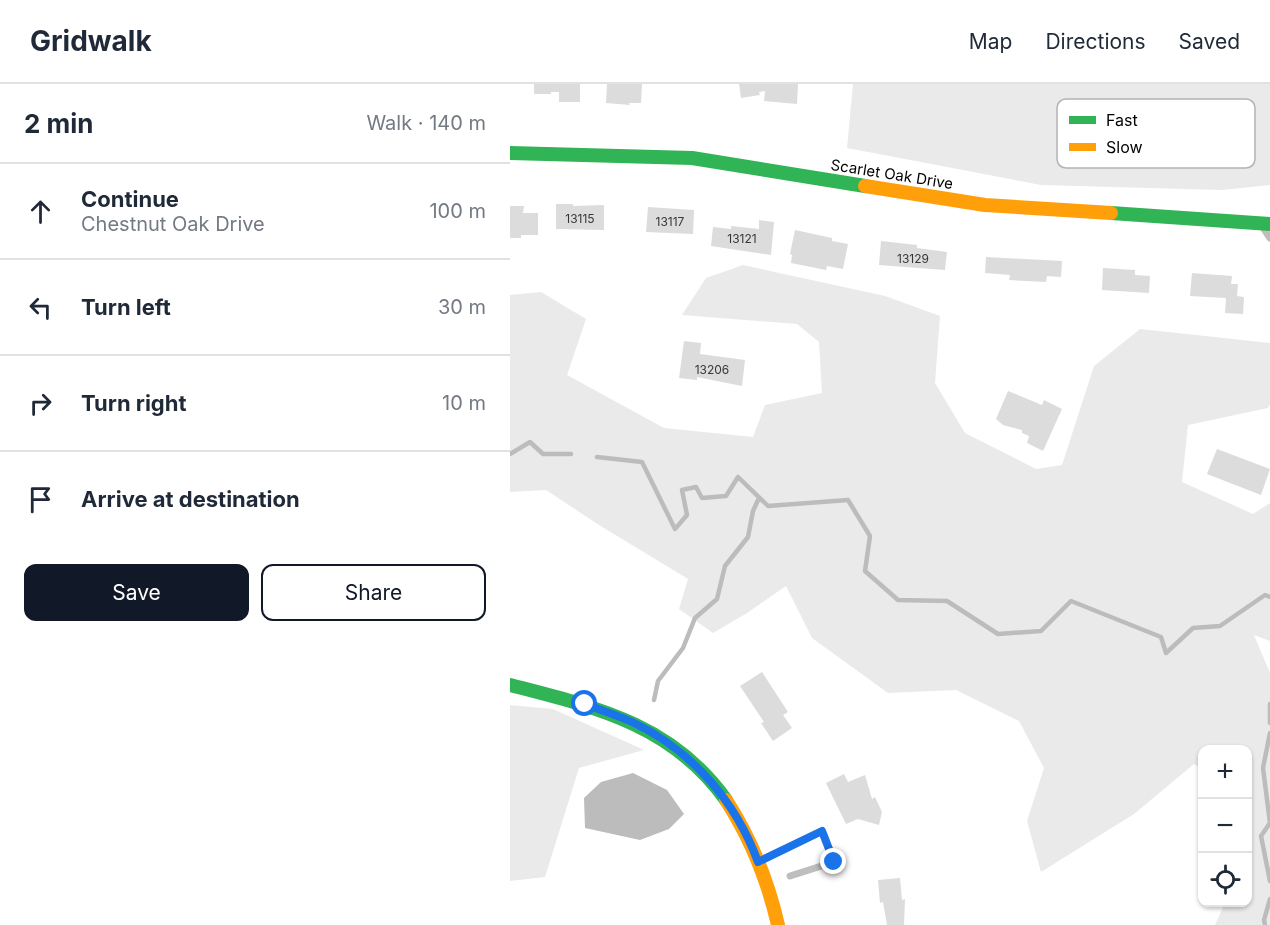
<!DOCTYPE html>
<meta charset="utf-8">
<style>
:root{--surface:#fff;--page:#f2f2f3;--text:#1f2937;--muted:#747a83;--line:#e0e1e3;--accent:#111827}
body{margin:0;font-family:Inter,sans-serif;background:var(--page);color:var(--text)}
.controls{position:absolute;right:18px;bottom:18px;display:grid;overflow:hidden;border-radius:12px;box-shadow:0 2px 4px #0004}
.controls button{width:54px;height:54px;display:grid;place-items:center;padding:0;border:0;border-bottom:2px solid var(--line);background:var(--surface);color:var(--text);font:30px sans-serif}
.stop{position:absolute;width:18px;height:18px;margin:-14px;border:4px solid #1a73e8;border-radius:50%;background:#fff}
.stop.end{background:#1a73e8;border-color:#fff;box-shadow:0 2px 6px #0008}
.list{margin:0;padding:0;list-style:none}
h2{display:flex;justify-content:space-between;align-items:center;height:78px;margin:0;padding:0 24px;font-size:26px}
h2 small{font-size:20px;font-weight:400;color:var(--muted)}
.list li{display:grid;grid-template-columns:39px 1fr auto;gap:18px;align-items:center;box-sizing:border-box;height:96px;padding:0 24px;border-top:2px solid var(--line)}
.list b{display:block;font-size:22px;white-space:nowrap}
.list p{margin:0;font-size:20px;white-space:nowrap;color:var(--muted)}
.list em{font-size:20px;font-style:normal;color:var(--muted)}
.actions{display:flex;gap:12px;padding:18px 24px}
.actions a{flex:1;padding:14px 0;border:2px solid var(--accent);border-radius:12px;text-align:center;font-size:21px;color:var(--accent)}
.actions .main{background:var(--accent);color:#fff}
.icon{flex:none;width:33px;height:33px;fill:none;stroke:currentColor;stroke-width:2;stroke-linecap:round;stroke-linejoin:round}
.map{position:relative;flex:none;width:760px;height:841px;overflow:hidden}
header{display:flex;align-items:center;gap:36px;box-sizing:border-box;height:84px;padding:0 30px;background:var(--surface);border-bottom:2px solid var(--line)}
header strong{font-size:28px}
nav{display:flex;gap:33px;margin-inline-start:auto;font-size:21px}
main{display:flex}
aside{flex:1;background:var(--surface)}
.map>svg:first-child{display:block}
</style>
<header>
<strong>Gridwalk</strong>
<nav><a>Map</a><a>Directions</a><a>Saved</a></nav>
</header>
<main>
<aside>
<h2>2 min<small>Walk · 140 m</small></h2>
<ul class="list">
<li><svg class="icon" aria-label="ahead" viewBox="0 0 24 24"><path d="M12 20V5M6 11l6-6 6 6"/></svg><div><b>Continue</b><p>Chestnut Oak Drive</p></div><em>100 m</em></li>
<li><svg class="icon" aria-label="left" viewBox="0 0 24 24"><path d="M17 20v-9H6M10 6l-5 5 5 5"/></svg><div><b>Turn left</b></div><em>30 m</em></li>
<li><svg class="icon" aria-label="right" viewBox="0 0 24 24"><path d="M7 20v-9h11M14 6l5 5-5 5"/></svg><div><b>Turn right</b></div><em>10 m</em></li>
<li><svg class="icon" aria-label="arrive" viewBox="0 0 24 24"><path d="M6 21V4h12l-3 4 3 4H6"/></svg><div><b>Arrive at destination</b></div></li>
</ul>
<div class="actions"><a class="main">Save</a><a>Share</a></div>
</aside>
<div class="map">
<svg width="760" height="841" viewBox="0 0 760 841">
<rect width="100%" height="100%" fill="#fff"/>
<path fill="#eaeaea" d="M 343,0 L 760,0 L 760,101 L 712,106 L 531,101 L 337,64 Z
M 233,181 L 375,212 L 430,232 L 425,299 L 455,349 L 526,385 L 552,381 L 584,282 L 630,245 L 760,259 L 760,320 L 758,324 L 678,341 L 672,398 L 743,430 L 760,419 L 760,557 L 744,551 L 760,589 L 760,841 L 705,841 L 715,819 L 738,818 L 738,666 L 692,666 L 692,684 L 684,680 L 624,730 L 531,788 L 517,737 L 534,684 L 509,637 L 446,606 L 378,609 L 302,554 L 276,502 L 237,529 L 203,549 L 169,525 L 178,495 L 89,441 L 36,406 L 0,408 L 0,211 L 31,208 L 76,235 L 57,291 L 154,344 L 243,353 L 255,321 L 312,309 L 309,258 L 287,240 L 172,231 L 196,194 Z
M 0,621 L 43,625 L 134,666 L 69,684 L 35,793 L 0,797 Z"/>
<path fill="#bcbcbc" d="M 123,689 L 157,706 L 174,730 L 159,745 L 130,756 L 75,744 L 74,714 L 91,698 Z"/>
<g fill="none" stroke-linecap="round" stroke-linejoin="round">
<path stroke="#bcbcbc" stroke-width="4.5" d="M 0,370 L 20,358 L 33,370 L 61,370
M 87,373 L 132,378 L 165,445 L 177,431 L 172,406 L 186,403 L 192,414 L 216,412 L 228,393 L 258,422 L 338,416 L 360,452 L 355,487 L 388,516 L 437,517 L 488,550 L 531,547 L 561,517 L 651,553 L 656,569 L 683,544 L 710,542 L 755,511 L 760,513
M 144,616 L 148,597 L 173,564 L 185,534 L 207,515 L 215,482 L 238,453 L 243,427 L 249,414
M 760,620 L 760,639
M 760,649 L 753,684 L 760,739 L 751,752 L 760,797
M 755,841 L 754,836 L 760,815"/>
</g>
<path fill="#dcdcdc" d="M 24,0 L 70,0 L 70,18 L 49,18 L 49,8 L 41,8 L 41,10 L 24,10 Z
M 97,0 L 132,0 L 131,19 L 119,19 L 120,21 L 96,19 Z
M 229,0 L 288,0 L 287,20 L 254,17 L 255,7 L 249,8 L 250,11 L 231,14 Z
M 46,120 L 63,120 L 63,122 L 94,121 L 94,146 L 46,145 Z
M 0,122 L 14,122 L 13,129 L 28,129 L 28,151 L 11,151 L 11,154 L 0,154 Z
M 138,123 L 184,126 L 183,150 L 136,148 Z
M 249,136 L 264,138 L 261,171 L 201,162 L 203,143 L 221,145 L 221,142 L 249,145 Z
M 285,146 L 322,154 L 322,157 L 338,160 L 333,185 L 317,182 L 316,186 L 281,179 L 282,171 L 280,170 Z
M 371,157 L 407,161 L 407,164 L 437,168 L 435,186 L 369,181 Z
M 476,173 L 552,177 L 551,193 L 537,192 L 536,198 L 499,196 L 500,191 L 475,189 Z
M 593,184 L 625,186 L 625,191 L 640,192 L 639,209 L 592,206 Z
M 682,189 L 722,192 L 721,200 L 728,200 L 727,212 L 734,213 L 733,230 L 715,229 L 716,214 L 680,212 Z
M 174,257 L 191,259 L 190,270 L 235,276 L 232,302 L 187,293 L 187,296 L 169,294 Z
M 498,307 L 532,321 L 534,316 L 552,325 L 533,367 L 517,359 L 519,352 L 512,349 L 512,346 L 493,341 L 486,335 Z
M 707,365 L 760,385 L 751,411 L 697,390 Z
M 252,588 L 278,628 L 273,631 L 282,644 L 263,657 L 251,639 L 254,638 L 230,602 Z
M 334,690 L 338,698 L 355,691 L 362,715 L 365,713 L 372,728 L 369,741 L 348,735 L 336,740 L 316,699 Z
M 390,794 L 392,816 L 395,815 L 394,841 L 377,841 L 373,818 L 370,819 L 368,796 Z"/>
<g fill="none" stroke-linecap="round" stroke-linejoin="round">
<path stroke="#bebebe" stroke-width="7" d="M 752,142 L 760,154
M 250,777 L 312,747 L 324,778 L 280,792"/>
<path stroke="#30b455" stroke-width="14" d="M 0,69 L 182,74 L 355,102
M 601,129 L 760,140
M 0,601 C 85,623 162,640 216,716"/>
<path stroke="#ff9f0a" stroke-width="14" d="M 355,102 L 475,121 L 601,129
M 216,716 C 241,755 258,797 268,841"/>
</g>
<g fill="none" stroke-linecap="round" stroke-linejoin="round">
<path stroke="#1a73e8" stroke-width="8" d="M 75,620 C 90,626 107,631 122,638 C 182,666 226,718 248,778 L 312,747 L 324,778"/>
</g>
<g text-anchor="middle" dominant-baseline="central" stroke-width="4.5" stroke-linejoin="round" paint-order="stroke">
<g font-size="12" fill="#373737">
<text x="70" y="134">13115</text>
<text x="160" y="137">13117</text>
<text x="232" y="154">13121</text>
<text x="403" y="174">13129</text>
<text x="202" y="285">13206</text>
</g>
<g font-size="15" fill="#000" stroke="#fff">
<text transform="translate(382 90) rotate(9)">Scarlet Oak Drive</text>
</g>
</g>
<rect x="547" y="15" width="198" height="69" rx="9" fill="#fff" stroke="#b2b2b2" stroke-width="1.5"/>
<rect x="559" y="32" width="27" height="8" fill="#30b455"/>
<rect x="559" y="59" width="27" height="8" fill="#ff9f0a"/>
<g font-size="16" fill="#000">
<text x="596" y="42">Fast</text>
<text x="596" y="69">Slow</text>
</g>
</svg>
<div class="controls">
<button>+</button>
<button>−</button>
<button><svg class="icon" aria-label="locate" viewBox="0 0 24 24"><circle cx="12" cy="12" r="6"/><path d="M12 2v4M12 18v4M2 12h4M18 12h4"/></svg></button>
</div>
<div class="stop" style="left:75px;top:620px"></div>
<div class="stop end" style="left:324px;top:778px"></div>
</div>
</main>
